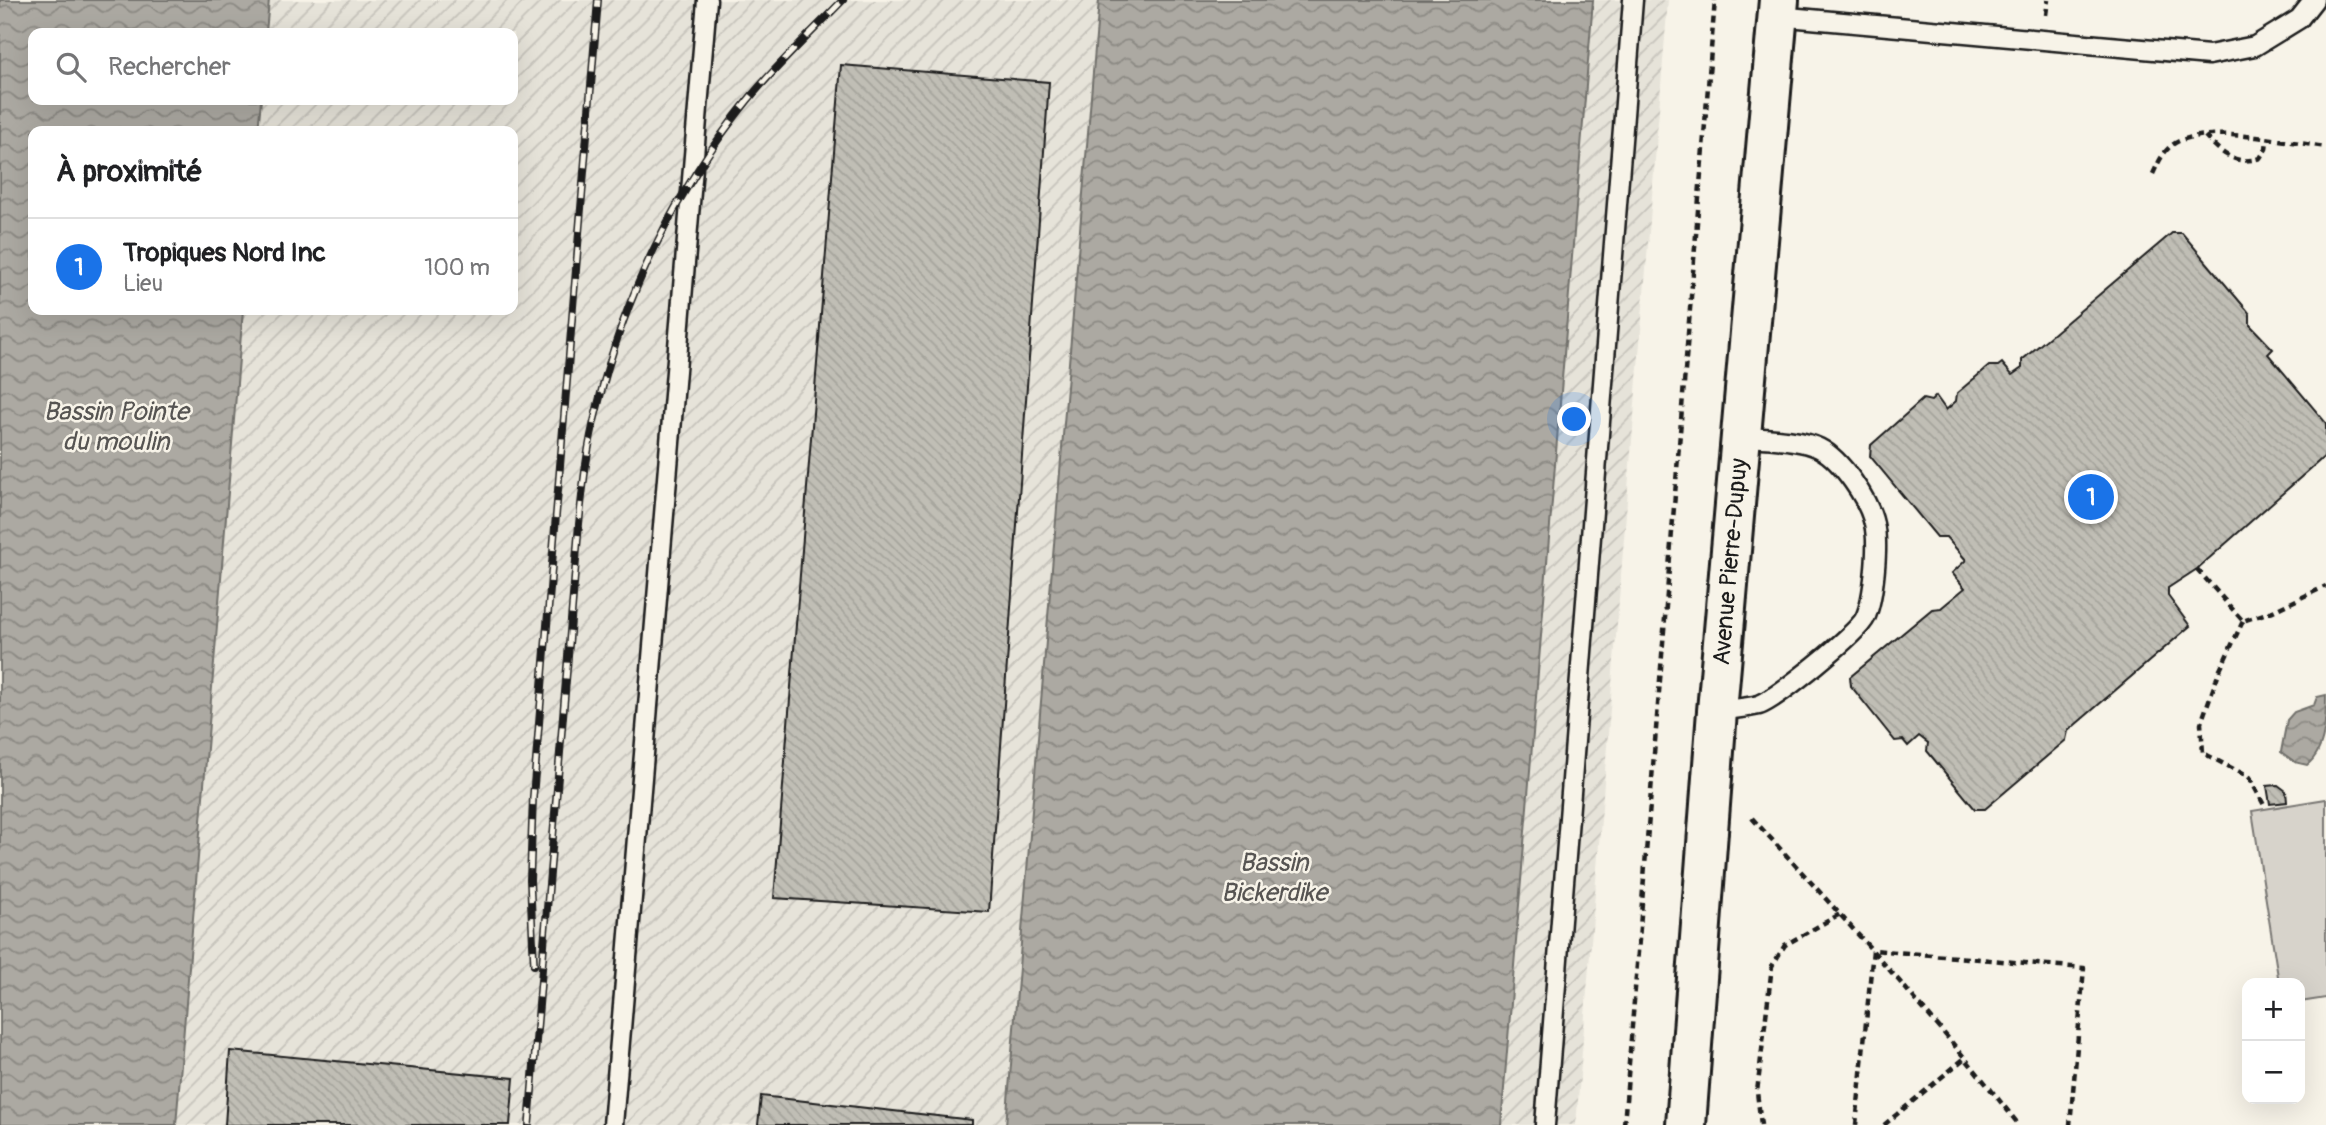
<!DOCTYPE html>
<html lang="fr">
<meta charset="utf-8">
<style>
:root{--surface:#fff;--page:#f2f2f2;--text:#202124;--muted:#757577;--line:#e0e0e0;--accent:#1a73e8}
body{margin:0;font-family:Pangolin,sans-serif;background:var(--page);color:var(--text)}
.controls{position:absolute;right:21px;bottom:21px;display:grid;overflow:hidden;border-radius:14px;box-shadow:0 7px 28px #0002}
.controls button{width:63px;height:63px;display:grid;place-items:center;padding:0;border:0;border-bottom:2px solid var(--line);background:var(--surface);color:var(--text);font:35px sans-serif}
.you{position:absolute;left:1575px;top:420px;width:24px;height:24px;margin:-18px;border:5px solid #fff;border-radius:50%;background:#1a73e8;box-shadow:0 0 0 10px #1a73e833}
.badge{display:grid;place-items:center;width:46px;height:46px;border-radius:50%;background:var(--accent);color:#fff;font-size:23px;font-weight:700}
.pin{position:absolute;translate:-50% -50%;border:4px solid #fff;box-shadow:0 2px 7px #0006}
.list{margin:0;padding:0;list-style:none}
h2{display:flex;justify-content:space-between;align-items:center;height:91px;margin:0;padding:0 28px;font-size:30px}
h2 small{font-size:23px;font-weight:400;color:var(--muted)}
.list li{display:grid;grid-template-columns:46px 1fr auto;gap:21px;align-items:center;box-sizing:border-box;height:98px;padding:0 28px;border-top:2px solid var(--line)}
.list b{display:block;font-size:26px;white-space:nowrap}
.list p{margin:0;font-size:23px;white-space:nowrap;color:var(--muted)}
.list em{font-size:23px;font-style:normal;color:var(--muted)}
.icon{flex:none;width:38px;height:38px;fill:none;stroke:currentColor;stroke-width:2;stroke-linecap:round;stroke-linejoin:round}
.map{position:relative;flex:none;width:2326px;height:1125px;overflow:hidden}
.search{position:absolute;background:var(--surface);box-shadow:0 7px 28px #0002;left:28px;top:28px;width:490px;height:77px;display:flex;align-items:center;gap:18px;box-sizing:border-box;padding:0 24px;border-radius:14px;color:var(--muted);font-size:26px}
.panel{position:absolute;background:var(--surface);box-shadow:0 7px 28px #0002;left:28px;top:126px;width:490px;height:189px;border-radius:14px}
.map>svg:first-child{display:block}
</style>
<div class="map">
<svg width="2326" height="1125" viewBox="0 0 2326 1125">
<defs>
<pattern id="industrial-furrows" width="10" height="10" patternUnits="userSpaceOnUse" patternTransform="scale(1.75)"><rect width="10" height="10" fill="#e6e3d9"/><path d="M-1 1l2-2M0 10L10 0M9 11l2-2" fill="none" stroke="#c5c2ba"/></pattern>
<pattern id="water-waves" width="16" height="10" patternUnits="userSpaceOnUse" patternTransform="scale(1.75)"><rect width="16" height="10" fill="#aca9a2"/><path d="M0 5q4-4 8 0t8 0" fill="none" stroke="#8b8983"/></pattern>
<pattern id="building-back-hatch" width="6" height="6" patternUnits="userSpaceOnUse" patternTransform="scale(1.75)"><rect width="6" height="6" fill="#c0beb5"/><path d="M-1 5l2 2M0 0l6 6M5-1l2 2" fill="none" stroke="#a4a39b"/></pattern>
</defs>
<rect width="100%" height="100%" fill="#f7f3e8"/>
<filter id="ink" filterUnits="userSpaceOnUse"><feTurbulence type="fractalNoise" baseFrequency=".0143" numOctaves="2"/><feDisplacementMap in="SourceGraphic" scale="14" xChannelSelector="R" yChannelSelector="G"/><feConvolveMatrix kernelMatrix="1 2 1 2 8 2 1 2 1" color-interpolation-filters="sRGB"/></filter>
<g filter="url(#ink)">
<path fill="url(#industrial-furrows)" d="M 269,0 L 1099,0 L 1006,1125 L 176,1125 L 243,310 L 513,310 L 513,131 L 258,131 L 261,100 L 513,100 L 513,33 L 266,33 Z
M 1593,0 L 1668,0 L 1576,1125 L 1502,1125 Z"/>
<path fill="#d7d3cb" stroke="#7a7874" stroke-width="2" d="M 2326,799 L 2326,998 L 2300,1002 L 2300,983 L 2279,983 L 2252,811 Z"/>
<path fill="url(#water-waves)" stroke="#72716c" stroke-width="2" d="M 0,0 L 269,0 L 266,33 L 33,33 L 33,100 L 261,100 L 258,131 L 33,131 L 33,310 L 243,310 L 176,1125 L 0,1125 Z
M 1099,0 L 1593,0 L 1501,1125 L 1006,1125 Z
M 2326,695 C 2326,719 2326,750 2307,765 L 2295,762 L 2281,752 L 2287,720 L 2294,712 L 2314,705 L 2317,697 Z"/>
<path fill="url(#building-back-hatch)" stroke="#1c1c1c" stroke-width="2" d="M 841,65 L 1049,82 L 989,912 L 774,898 Z
M 2172,233 L 2182,233 L 2246,309 L 2250,314 L 2250,325 L 2273,349 L 2268,354 L 2326,423 L 2326,455 L 2197,569 L 2168,588 L 2168,596 L 2190,626 L 2068,731 L 2066,740 L 1985,809 L 1975,809 L 1927,751 L 1928,743 L 1919,736 L 1908,746 L 1903,740 L 1895,741 L 1851,686 L 1850,677 L 1932,609 L 1941,608 L 1965,588 L 1952,573 L 1966,560 L 1946,537 L 1937,537 L 1870,456 L 1871,445 L 1923,399 L 1931,401 L 1936,396 L 1946,410 L 1956,401 L 1957,393 L 1989,366 L 1998,366 L 2002,363 L 2012,375 L 2022,368 L 2022,360 Z
M 2278,785 L 2286,791 L 2287,802 L 2270,804 L 2267,786 Z
M 230,1051 L 514,1078 L 510,1125 L 225,1125 Z
M 761,1096 L 972,1120 L 972,1125 L 758,1125 Z"/>
<g fill="none" stroke-linecap="round" stroke-linejoin="round">
<g stroke="#1c1c1c" stroke-width="23">
<path id="service" d="M 1777,16 L 2209,55 L 2255,46 L 2299,19 L 2314,0
M 1717,711 C 1731,709 1746,708 1759,705 C 1775,700 1858,633 1865,618 C 1874,599 1879,544 1874,524 C 1869,500 1841,459 1819,448 C 1799,438 1763,439 1740,436
M 613,1125 L 707,0
M 1545,1125 L 1633,0"/>
</g>
<g stroke="#1c1c1c" stroke-width="44">
<g id="tertiary">
<path id="s1" d="M 1686,1125 L 1717,711 L 1779,0"/>
</g>
</g>
<path stroke="#1c1c1c" stroke-width="4.5" stroke-dasharray="7 5" stroke-linecap="butt" d="M 2046,15 L 2048,0
M 2205,136 C 2221,153 2235,166 2260,158 L 2266,149 L 2267,140
M 2153,174 C 2159,161 2165,147 2179,141 C 2214,126 2288,142 2326,147
M 2197,569 L 2243,621 L 2273,611 L 2326,586
M 2243,621 L 2219,672 L 2201,723 L 2203,753 L 2249,777 L 2264,805
M 1752,818 C 1844,918 1935,1018 2019,1125
M 1624,1125 L 1715,0
M 1761,1125 L 1757,1092 L 1772,966 L 1785,945 L 1840,914
M 1856,1125 L 1873,950 L 2084,968 L 2070,1125
M 1884,1125 L 1966,1057"/>
<use href="#service" stroke="#f7f3e8" stroke-width="18"/>
<use href="#tertiary" stroke="#f7f3e8" stroke-width="38"/>
<g stroke="#1c1c1c" stroke-width="8">
<path id="rail" d="M 534,965 L 530,880 L 533,797 L 598,0
M 529,1125 L 579,524 C 583,485 587,447 597,409 C 623,298 676,189 748,100 C 777,65 811,33 843,0"/>
</g>
<use href="#rail" stroke="#f7f3e8" stroke-width="5" stroke-dasharray="16" stroke-linecap="butt"/>
</g>
</g>
<g text-anchor="middle" dominant-baseline="central" stroke-width="5" stroke-linejoin="round" paint-order="stroke">
<g font-size="24" fill="#1c1c1c" stroke="#f7f3e8">
<text stroke="none"><textPath href="#s1" startOffset="565">Avenue Pierre-Dupuy</textPath></text>
</g>
<g font-size="26" font-style="italic" fill="#565452" stroke="#f7f3e8">
<text x="116" y="412">Bassin Pointe<tspan x="116" dy="30">du moulin</tspan></text>
<text x="1274" y="863">Bassin<tspan x="1274" dy="30">Bickerdike</tspan></text>
</g>
</g>
</svg>
<div class="controls">
<button>+</button>
<button>−</button>
</div>
<div class="you"></div>
<div class="pin badge" style="left:2091px;top:497px">1</div>
<div class="search"><svg class="icon" aria-label="search" viewBox="0 0 24 24"><circle cx="10" cy="10" r="6"/><path d="M15 15l6 6"/></svg>Rechercher</div>
<section class="panel">
<h2>À proximité<small></small></h2>
<ul class="list">
<li><span class="badge">1</span><div><b>Tropiques Nord Inc</b><p>Lieu</p></div><em>100 m</em></li>
</ul>
</section>
</div>
